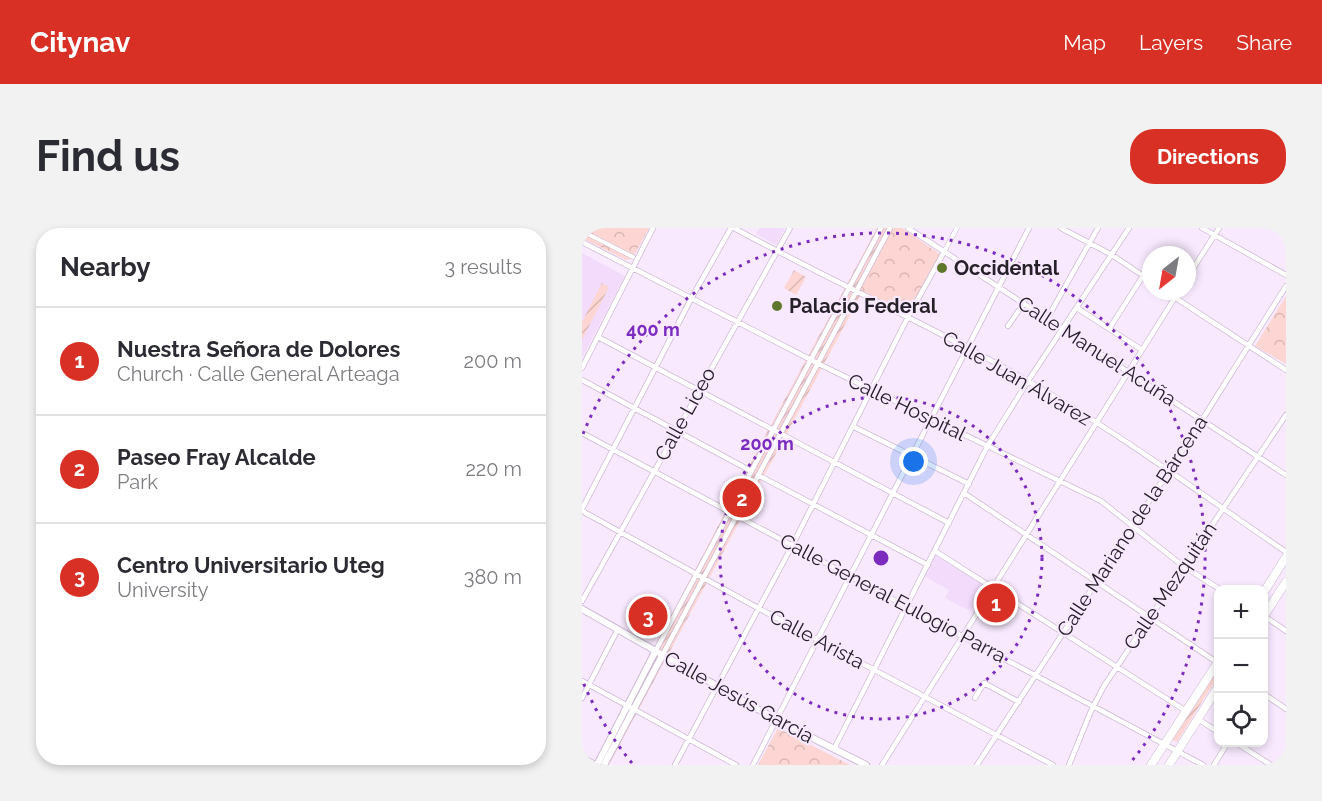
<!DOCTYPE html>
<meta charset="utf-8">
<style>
:root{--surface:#fff;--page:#f2f2f3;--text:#2b2b33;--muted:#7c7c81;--line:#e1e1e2;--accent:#d93025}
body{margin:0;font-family:Raleway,sans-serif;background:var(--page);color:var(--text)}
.controls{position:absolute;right:18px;bottom:18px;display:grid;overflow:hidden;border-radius:12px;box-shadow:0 3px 9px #0003}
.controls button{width:54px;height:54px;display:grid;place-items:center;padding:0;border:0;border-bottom:2px solid var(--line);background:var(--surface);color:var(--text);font:30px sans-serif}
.compass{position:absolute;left:560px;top:18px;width:54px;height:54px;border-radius:50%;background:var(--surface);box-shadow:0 3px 9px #0003;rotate:211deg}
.you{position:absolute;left:332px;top:234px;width:21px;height:21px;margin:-15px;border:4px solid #fff;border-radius:50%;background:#1a73e8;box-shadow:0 0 0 9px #1a73e833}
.badge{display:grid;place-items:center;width:39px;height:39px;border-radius:50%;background:var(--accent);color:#fff;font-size:20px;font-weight:700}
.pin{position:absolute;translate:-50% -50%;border:3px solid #fff;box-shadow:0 2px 6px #0006}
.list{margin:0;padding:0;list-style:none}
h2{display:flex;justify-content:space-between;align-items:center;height:78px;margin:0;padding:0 24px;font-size:26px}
h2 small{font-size:20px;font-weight:400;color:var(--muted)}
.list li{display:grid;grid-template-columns:39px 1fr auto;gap:18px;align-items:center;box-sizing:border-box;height:108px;padding:0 24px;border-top:2px solid var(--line)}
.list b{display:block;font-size:22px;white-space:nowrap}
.list p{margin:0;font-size:20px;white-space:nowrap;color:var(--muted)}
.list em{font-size:20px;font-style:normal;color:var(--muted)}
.icon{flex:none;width:33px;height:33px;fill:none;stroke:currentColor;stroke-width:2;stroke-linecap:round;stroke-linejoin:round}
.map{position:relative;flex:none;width:704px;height:537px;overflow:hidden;border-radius:24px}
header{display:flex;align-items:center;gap:36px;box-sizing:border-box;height:84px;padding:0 30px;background:var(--accent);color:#fff}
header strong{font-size:28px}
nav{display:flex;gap:33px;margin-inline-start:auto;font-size:21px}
.intro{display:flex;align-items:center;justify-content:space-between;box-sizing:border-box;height:144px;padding:0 36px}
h1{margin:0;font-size:42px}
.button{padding:15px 27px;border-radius:24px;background:var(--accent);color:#fff;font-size:21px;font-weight:700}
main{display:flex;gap:36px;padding:0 36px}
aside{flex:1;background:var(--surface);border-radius:24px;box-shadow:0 3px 9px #0003}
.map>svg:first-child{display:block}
</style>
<header>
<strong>Citynav</strong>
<nav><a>Map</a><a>Layers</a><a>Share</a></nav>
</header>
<div class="intro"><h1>Find us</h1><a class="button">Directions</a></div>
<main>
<aside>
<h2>Nearby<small>3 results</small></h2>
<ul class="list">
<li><span class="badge">1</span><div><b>Nuestra Señora de Dolores</b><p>Church · Calle General Arteaga</p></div><em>200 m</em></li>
<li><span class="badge">2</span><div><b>Paseo Fray Alcalde</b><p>Park</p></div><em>220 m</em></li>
<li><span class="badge">3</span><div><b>Centro Universitario Uteg</b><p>University</p></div><em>380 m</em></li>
</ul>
</aside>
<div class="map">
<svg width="704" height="537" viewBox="0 0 704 537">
<defs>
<pattern id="forest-crowns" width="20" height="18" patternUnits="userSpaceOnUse" patternTransform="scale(1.5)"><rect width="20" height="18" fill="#fdd5d2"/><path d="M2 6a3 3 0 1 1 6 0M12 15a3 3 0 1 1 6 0" fill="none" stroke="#d9b7b4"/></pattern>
<pattern id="garden-furrows" width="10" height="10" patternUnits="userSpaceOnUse" patternTransform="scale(1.5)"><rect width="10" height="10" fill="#fdd5d2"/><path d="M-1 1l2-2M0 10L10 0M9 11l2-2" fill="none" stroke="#d9b7b4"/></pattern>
</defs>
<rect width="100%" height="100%" fill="#f8e9fe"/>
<path fill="#f2dbfb" d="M 178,0 L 203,0 L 194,17 L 174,6 Z
M 0,25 L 43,48 L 0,130 Z
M 353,327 L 404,359 L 388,383 L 363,370 L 367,362 L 342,348 Z
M 52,375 L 85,393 L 80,402 L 49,385 Z"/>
<path fill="url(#forest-crowns)" d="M 0,0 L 67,0 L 51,30 L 44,32 L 0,10 Z
M 310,0 L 320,0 L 358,26 L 327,84 L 323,85 L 277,61 Z
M 704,68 L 704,136 L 673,118 Z
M 196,500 L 268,537 L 176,537 Z"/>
<path fill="url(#garden-furrows)" d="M 295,0 L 310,0 L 277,61 L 281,63 L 27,537 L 11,537 L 185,204 Z
M 212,42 L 224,49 L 214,67 L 202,60 Z
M 20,55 L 27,59 L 0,112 L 0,94 Z
M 636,437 L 636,448 L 595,514 L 589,511 Z"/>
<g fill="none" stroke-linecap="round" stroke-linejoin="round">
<g stroke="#cdbbd5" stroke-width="5">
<path id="pedestrian" d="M 0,3 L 51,29
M 362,24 L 375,0"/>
</g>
<g stroke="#cdbbd5" stroke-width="6">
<path id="minor" d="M 152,0 C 249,53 350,98 446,153 C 536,204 619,266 704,324
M 326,0 L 704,247
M 479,0 L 530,27 L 569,53
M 620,0 L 704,47
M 0,14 L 241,138 L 519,273 L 601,338 L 639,362
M 605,50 L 637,0
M 583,63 L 704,142
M 495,80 L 560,122
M 465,91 L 516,0
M 426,98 L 442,75
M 527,101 L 561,48
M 16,109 L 367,295
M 0,140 L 71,0
M 0,152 L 169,243
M 272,199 L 387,256
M 0,205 L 621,537
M 176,247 L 346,337
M 382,265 L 636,435
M 0,281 L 109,71 L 149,0
M 0,283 L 176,380 L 471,537
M 353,323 L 604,483
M 0,373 L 208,0
M 682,388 L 704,403
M 74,422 L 299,0
M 81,426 L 308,0
M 0,453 L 154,537
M 682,466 L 704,481
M 0,470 L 36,401
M 393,470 L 402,455 L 437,474
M 616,491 L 636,504
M 653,514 L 689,537
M 252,521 L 405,219 L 446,153 L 547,0
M 0,529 L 15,537
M 93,537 L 211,316 L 326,89 L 362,24
M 171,537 L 447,0
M 300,537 L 597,63
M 395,537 L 620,192 L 704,58
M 487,537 L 509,483 L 522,458 L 704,187
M 632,537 L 646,514"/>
</g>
<g stroke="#cdbbd5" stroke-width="8">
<path id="tertiary" d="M 0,381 L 195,492 L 284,537
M 15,537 L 74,422
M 22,537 L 81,426"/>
</g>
<g stroke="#cdbbd5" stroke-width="9">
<path id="primary" d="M 682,364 L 704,329
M 682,388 L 704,354
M 569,537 L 636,434
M 587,537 L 636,459"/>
</g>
<use href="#pedestrian" stroke="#fff" stroke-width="4"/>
<use href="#minor" stroke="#fff" stroke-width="4.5"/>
<use href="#tertiary" stroke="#fff" stroke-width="6"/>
<use href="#primary" stroke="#fff" stroke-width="8"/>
</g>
<g fill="none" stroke="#7b2cbf" stroke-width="3" stroke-dasharray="3 6">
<circle cx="299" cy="330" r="161"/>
<path d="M50 535A323 323 0 0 1 1 454M1 206A323 323 0 1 1 548 535"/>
</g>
<g fill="#5f772a" stroke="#f8e9fe" stroke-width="2">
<circle cx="360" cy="40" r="6"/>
<circle cx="195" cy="78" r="6"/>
</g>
<g text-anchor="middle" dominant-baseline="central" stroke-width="4.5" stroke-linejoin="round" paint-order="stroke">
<g font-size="20" font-weight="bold" fill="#262029" stroke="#f8e9fe" text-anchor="start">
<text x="372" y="40">Occidental</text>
<text x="207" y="78">Palacio Federal</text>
</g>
<g font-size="20" fill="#262029" stroke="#f8e9fe">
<text transform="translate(515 123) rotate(33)">Calle Manuel Acuña</text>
<text transform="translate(435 150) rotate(30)">Calle Juan Álvarez</text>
<text transform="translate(325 179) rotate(26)">Calle Hospital</text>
<text transform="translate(103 186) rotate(-61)">Calle Liceo</text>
<text transform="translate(550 298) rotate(-57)">Calle Mariano de la Bárcena</text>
<text transform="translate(588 358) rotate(-56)">Calle Mezquitán</text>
<text transform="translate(311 370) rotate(28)">Calle General Eulogio Parra</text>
<text transform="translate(235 411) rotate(28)">Calle Arista</text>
<text transform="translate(157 469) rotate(29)">Calle Jesús García</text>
</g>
</g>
<circle cx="299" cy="330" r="9" fill="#7b2cbf" stroke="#f8e9fe" stroke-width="3"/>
<g font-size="18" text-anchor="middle" font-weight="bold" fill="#7b2cbf" stroke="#f8e9fe" stroke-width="4.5" stroke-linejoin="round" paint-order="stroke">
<text x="71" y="108">400 m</text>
<text x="185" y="222">200 m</text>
</g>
</svg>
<div class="controls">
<button>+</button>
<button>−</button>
<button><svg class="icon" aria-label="locate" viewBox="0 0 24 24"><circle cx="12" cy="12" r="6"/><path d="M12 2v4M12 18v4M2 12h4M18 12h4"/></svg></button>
</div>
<svg class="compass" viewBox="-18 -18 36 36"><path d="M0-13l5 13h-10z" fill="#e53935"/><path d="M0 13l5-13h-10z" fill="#7c7c81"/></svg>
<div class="you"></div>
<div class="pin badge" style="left:414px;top:375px">1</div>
<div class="pin badge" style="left:160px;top:270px">2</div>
<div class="pin badge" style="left:66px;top:388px">3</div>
</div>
</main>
